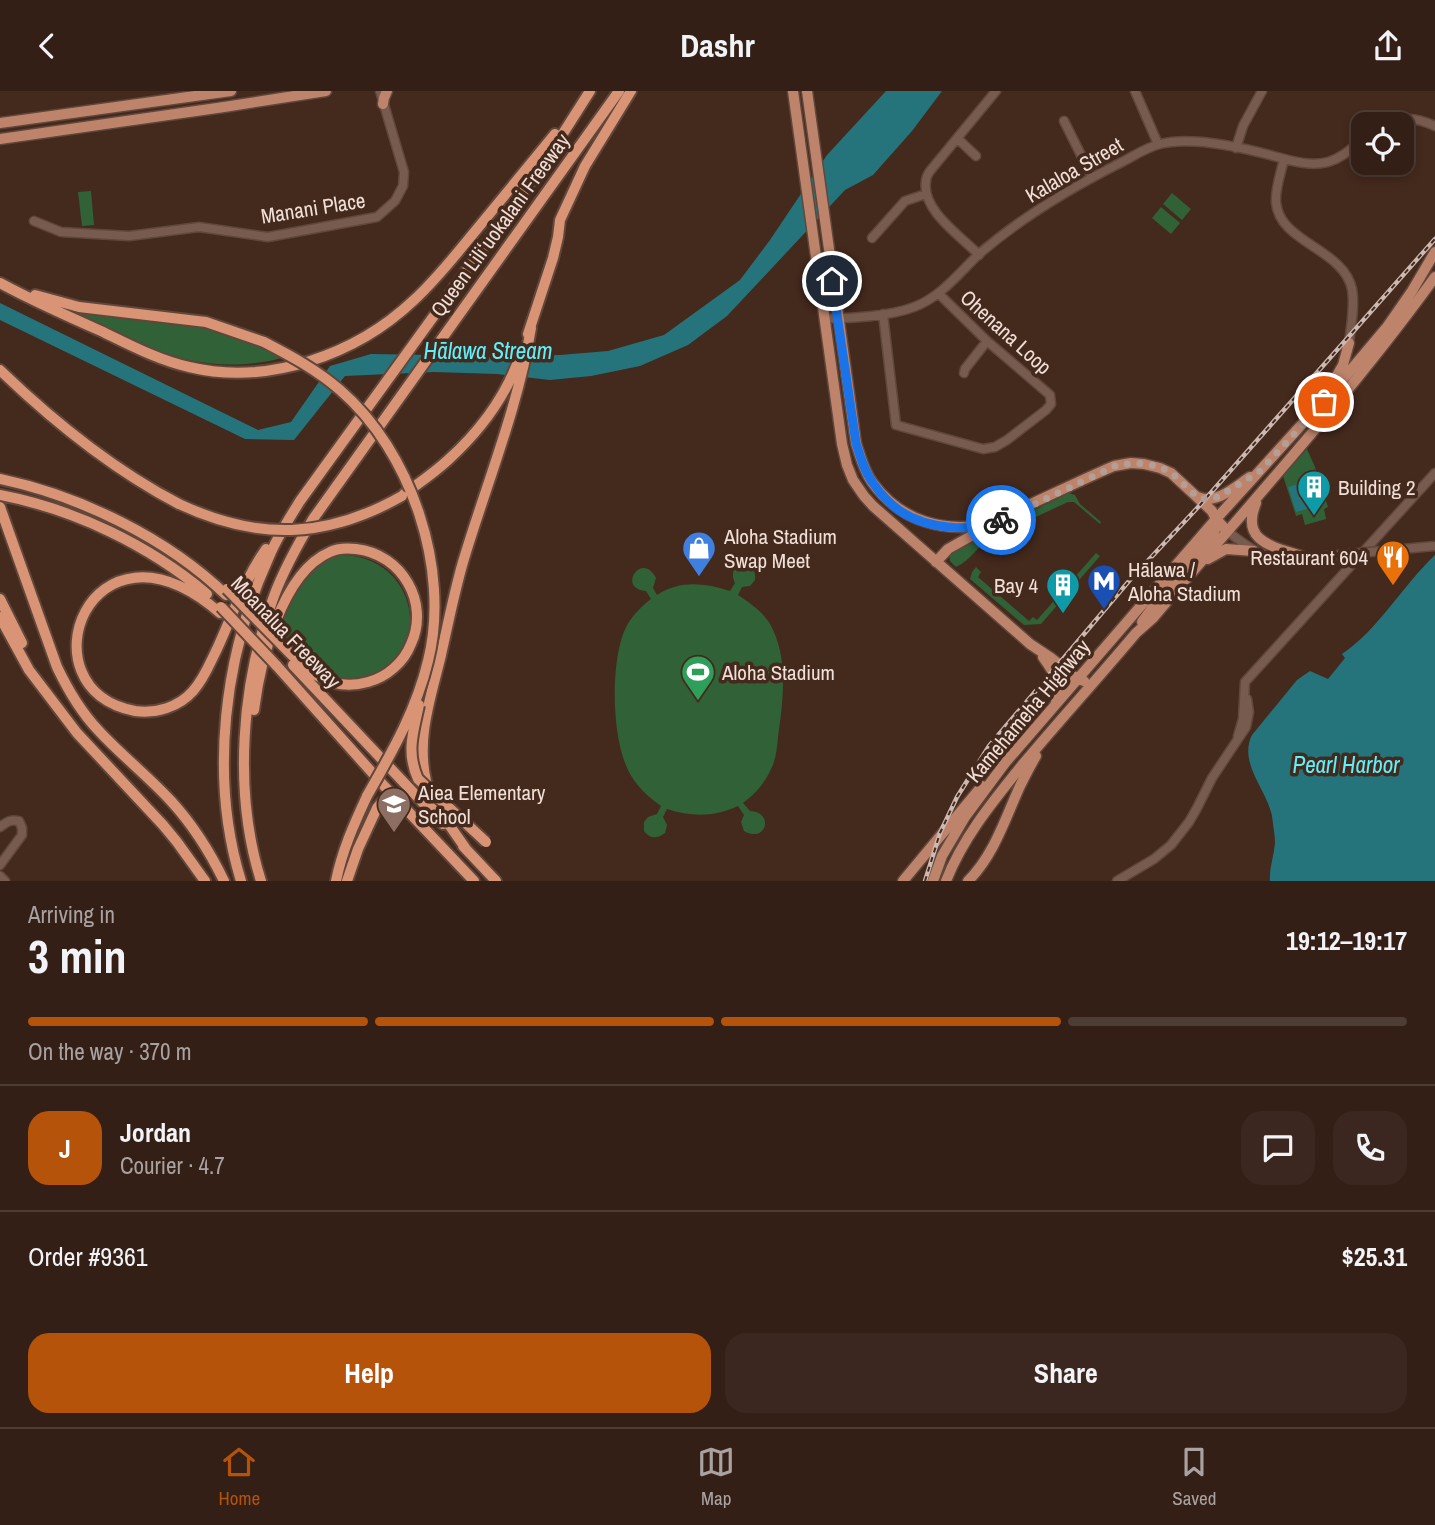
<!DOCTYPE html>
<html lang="en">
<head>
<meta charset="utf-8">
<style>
	:root { --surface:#331f16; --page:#3b271f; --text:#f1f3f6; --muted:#a9a2a1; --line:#4e3d35; --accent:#b45309 }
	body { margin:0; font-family:"Archivo Narrow",sans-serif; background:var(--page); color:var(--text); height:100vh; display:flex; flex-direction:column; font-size:26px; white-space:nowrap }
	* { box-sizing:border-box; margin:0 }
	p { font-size:23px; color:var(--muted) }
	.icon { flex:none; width:38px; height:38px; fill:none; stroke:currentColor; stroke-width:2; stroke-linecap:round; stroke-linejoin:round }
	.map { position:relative; height:790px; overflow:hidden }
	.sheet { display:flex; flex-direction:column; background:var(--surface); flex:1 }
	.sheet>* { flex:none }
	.controls { position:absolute; left:1351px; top:21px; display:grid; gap:14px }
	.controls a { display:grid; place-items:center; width:63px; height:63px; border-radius:14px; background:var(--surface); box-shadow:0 4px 10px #0003,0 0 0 2px var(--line); font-size:35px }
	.pin { position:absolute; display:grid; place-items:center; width:60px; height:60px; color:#fff; margin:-30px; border:4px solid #fff; border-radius:50%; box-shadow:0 2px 7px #0007 }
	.courier { position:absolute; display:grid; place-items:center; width:70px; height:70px; margin:-35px; border:5px solid #1a73e8; border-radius:50%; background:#fff; color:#222; box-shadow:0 2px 9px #0007 }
	.head em { font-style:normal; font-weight:700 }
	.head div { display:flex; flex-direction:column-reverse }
	.head { display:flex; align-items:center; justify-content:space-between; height:119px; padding:0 28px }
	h1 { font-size:46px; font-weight:700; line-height:52px }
	.bar { display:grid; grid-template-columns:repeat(4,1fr); gap:10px 7px; align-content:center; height:84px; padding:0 28px }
	.bar i { height:9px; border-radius:5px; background:var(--line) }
	.bar .selected { background:var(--accent) }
	.bar p { grid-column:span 4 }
	.line { display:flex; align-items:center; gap:18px; padding:0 28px; border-top:2px solid var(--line) }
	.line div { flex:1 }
	.round { display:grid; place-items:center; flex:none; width:74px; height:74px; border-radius:21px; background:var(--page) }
	.action { display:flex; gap:14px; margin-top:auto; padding:14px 28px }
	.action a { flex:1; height:80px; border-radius:21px; background:var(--accent); color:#fff; font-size:28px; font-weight:700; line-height:80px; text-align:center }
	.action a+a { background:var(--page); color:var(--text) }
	header { display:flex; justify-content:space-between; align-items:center; height:91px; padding:0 28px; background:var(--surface); font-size:32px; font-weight:700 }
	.tabs { display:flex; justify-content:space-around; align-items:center; height:98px; border-top:2px solid var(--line); background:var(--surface); font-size:19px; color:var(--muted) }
	.tabs a { display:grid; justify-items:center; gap:4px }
	.tabs .selected { color:var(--accent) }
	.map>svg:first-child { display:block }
	.green { fill:#316137 }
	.water { fill:#26747b }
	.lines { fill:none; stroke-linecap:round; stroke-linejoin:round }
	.minor-casing { stroke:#60463b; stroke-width:11 }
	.major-casing { stroke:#60463b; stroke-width:13 }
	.highway-casing { stroke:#60463b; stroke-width:14 }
	.minor { stroke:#785b4f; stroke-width:8 }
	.major { stroke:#bd846b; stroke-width:10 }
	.highway { stroke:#d89475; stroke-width:10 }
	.rail-casing { stroke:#cdb9b1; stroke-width:4.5 }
	.rail { stroke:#44291d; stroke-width:2; stroke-dasharray:5; stroke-linecap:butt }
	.minor-bridge-casing { stroke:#60463b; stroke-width:11; stroke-linecap:butt }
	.highway-bridge-casing { stroke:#60463b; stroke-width:14; stroke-linecap:butt }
	.minor-bridge { stroke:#785b4f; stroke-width:8 }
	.highway-bridge { stroke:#d89475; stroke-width:10 }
	.done { stroke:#b49f96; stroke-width:7; stroke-dasharray:0 12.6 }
	.route { stroke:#1a73e8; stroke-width:9 }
	.labels { text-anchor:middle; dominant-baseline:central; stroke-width:7; stroke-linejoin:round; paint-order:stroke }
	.street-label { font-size:21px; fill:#f1dfd7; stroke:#44291d }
	.poi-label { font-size:21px; fill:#f1dfd7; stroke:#44291d; text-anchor:start }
	.water-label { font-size:23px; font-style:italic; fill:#60f0fc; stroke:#44291d }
</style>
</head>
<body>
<header><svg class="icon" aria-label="back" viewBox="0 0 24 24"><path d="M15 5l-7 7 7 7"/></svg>Dashr<svg class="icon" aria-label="share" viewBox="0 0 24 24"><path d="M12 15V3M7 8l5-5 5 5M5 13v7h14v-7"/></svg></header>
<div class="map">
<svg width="1435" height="790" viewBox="0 0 1435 790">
	<rect width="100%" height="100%" fill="#44291d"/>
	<path class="green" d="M 91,100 L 94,134 L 82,135 L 78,101 Z
		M 1172,102 L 1191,118 L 1182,129 L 1163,113 Z
		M 1161,116 L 1180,132 L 1171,143 L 1152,127 Z
		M 64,217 L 97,223 L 212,237 L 250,250 L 282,267 C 196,289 138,252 64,217 Z
		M 1307,358 L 1315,376 L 1328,416 L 1324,418 L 1326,428 L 1305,434 L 1302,423 L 1296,425 L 1283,385 Z
		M 1069,402 L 1075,404 L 1080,413 L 1101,431 L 1100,433 L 1074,411 L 1068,411 L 997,444 L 994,444 C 979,452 972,469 956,476 L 950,470 L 949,461 Z
		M 1096,462 L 1100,465 L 1041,533 L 1024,534 L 970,488 L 972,481 L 976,476 L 981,481 L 978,486 L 1029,530 L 1033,526 L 1037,529 Z
		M 342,464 C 424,466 434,575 362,587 C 348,590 334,588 321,581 C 302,570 289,552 275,536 L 300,487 L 327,467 Z
		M 745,473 C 753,475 756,481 755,489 L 750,495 L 742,496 L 738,504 C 750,512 763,521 770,533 C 789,566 783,611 778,646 C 777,657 776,669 771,678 C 765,692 755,703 743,712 L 750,720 C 775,721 766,753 744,740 L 741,731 L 744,724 L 738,715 C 715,726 692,726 667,718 L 663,726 L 667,734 L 665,742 C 657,748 650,748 644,740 L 644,731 L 648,726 L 657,723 L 661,715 C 647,705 636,695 628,679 C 612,646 611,581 622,546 C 627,530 638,518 651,508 L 646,500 C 616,498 642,459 656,487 L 653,497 L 657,504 C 680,489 705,492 730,500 L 735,492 C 730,482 734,474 745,473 Z"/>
	<path class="water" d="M 886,0 L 942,0 L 912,40 L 873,84 L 845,99 L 727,225 L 688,254 L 640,275 L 591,285 L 550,289 L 497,283 L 434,281 L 345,285 L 294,349 L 245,348 L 0,229 L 0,212 L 258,339 L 291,331 L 330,275 L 371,263 L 492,265 L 560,264 L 608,260 L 664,244 L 740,189 L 770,149 L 827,64 Z
		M 1312,389 L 1319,415 L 1296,421 L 1288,396 Z
		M 1435,464 L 1435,790 L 1270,790 C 1269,777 1274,765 1275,752 C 1275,744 1273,734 1272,725 C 1267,699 1238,672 1252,644 L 1297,589 L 1310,580 L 1328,588 L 1345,567 L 1342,563 C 1378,539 1403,494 1435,464 Z"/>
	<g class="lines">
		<g class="minor-casing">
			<path id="minor" d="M 1135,0 L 1158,53
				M 1064,30 L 1092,86
				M 1384,33 C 1404,26 1415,26 1435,35
				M 958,48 L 976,65
				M 1236,57 L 1243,35 L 1262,0
				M 1284,68 C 1281,82 1275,97 1276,111 C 1279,152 1343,157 1352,198 C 1355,215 1351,235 1349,252
				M 34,130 L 61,141 L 129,145 L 199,136 L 268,146 L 377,126 L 395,110 L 403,95 L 404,81 L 380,0
				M 872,147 L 905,110 L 926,103
				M 979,164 C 961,145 921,119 926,90 C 926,86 928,83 930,80 L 996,0
				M 883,223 L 896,334 L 983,358 L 995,356 L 1007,349 L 1046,319 L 1051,313 L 1050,304 L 987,250 L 939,203
				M 824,227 C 849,228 891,225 914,216 C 941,206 959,182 979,163 C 1022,126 1072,96 1122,71 C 1134,65 1147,56 1160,53 C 1191,45 1240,56 1270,64 C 1289,69 1308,76 1328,71 C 1342,67 1352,57 1363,48
				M 964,282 L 965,278 L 987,250
				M 1227,440 C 1256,462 1265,470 1303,467
				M 1238,645 L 1243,628 L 1245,591 L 1435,382
				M 0,736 C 7,731 10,728 19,730 L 22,737 L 22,744 L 0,774
				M 0,785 L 5,790
				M 1117,790 L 1154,768 L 1171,754 L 1189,731 L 1197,717 L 1212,687 L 1246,636 L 1249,621 L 1247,608"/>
		</g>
		<g class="major-casing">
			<path id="major" d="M 793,0 L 842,353 L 847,374 L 853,389 L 864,405 L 873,415 L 1030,553 L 1051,567 L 1077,588 L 1084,590
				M 807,0 L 856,352 C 860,365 864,380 872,391 C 901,431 945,443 992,432 C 1006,429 1019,419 1031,413 C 1059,400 1086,387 1114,375 L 1131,372 L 1144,373 L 1160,377 L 1171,382 L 1212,420 L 1216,428 L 1227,440
				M 383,13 L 384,7 L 387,0
				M 0,32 L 231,0
				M 0,48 L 224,16 L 326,0
				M 1332,293 L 1343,274 L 1349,252
				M 1198,406 C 1216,414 1235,396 1250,386
				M 1256,412 C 1239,453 1277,456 1307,467
				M 1208,468 L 1226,458 L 1254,460
				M 936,471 L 948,458 L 987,436
				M 1142,531 L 1153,516 L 1210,447 L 1215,439 L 1216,429
				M 1043,566 C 1058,587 1058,587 1056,613
				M 903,790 L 982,695
				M 933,790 L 942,765 L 965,726 L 1005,672 L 1216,428 L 1344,287 L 1387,236 L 1412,200 L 1435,161
				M 946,790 C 963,746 994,709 1023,673 C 1060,629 1099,586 1136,542 L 1153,527 C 1248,415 1349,305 1435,186
				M 968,790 C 994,764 1005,728 1020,695 C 1025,685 1030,675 1036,665"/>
		</g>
		<g class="highway-casing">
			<path id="highway" d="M 0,192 C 33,210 67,225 101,240 C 130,254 158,269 189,276 C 268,295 356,264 414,209 C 438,187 457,162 477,138 C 503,106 529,75 555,43
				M 35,204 L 79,216 L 206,231 L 264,251
				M 528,243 L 553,167 L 558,146 L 560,129 L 585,75 L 631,0
				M 0,279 C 54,331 112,378 179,413
				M 0,388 C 80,405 167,447 226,504
				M 404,403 C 419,392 434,382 448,369 C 479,341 506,305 520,265
				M 0,404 C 74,418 149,454 207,503
				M 0,416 L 57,576 C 68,599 80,620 98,639 C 121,664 148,685 171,710 C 193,734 210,761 224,790
				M 0,508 L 22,552
				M 220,522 C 89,409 20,599 135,620 C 156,623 179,616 193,600 C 204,588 210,572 217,558 C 232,525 245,488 266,458
				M 0,526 L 29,579 L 77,642 L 163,734 L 177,751 L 205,790
				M 276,574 L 385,696 L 474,790
				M 293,574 L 443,733
				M 254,619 C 260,572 281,482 330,461 C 338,457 348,457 356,458 C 402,463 430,512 411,553 C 404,571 387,586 368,591 C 329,602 306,579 281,553
				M 463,755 L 496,790
				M 466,758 C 453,739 432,712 426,690 C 416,646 431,606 441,564 C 448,533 454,502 463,471 C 486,394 518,317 531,237
				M 241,790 C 209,686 224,564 269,466 C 277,446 289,428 300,410 L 543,74 L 590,0
				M 261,790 C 233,701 241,592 274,505 C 284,478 298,453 313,428 L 619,0
				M 336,790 C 342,760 354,733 367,705
				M 347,790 L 358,758 L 377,717 L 382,711 L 386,710 L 402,718"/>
		</g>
		<use href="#minor" class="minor"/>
		<use href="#major" class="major"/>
		<use href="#highway" class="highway"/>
		<g class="rail-casing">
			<path id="rail" d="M 925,790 L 940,742 L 957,706 L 989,655 L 1129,490 L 1200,414 L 1435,148"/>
		</g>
		<use href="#rail" class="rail"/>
		<g class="minor-bridge-casing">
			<path id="minor-bridge" d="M 1316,466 L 1435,455"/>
		</g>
		<g class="highway-bridge-casing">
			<path id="highway-bridge" d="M 264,251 C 291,265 317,279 340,299 C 411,360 451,479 428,570 C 416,620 392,661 367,705
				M 179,413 C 258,450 326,448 402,405
				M 227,498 L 281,553
				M 221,516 L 276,574
				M 419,614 C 413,642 406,661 418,688 L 486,751"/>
		</g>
		<use href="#minor-bridge" class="minor-bridge"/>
		<use href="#highway-bridge" class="highway-bridge"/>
	</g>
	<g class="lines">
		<path class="done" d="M 1001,429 L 1115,375 C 1134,371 1154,371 1171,382 C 1182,390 1190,402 1202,408 L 1218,406 L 1259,381 L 1324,311"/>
		<path class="route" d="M 832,190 L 856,352 C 860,365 864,380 873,392 C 880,402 890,413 900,420 C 925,437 973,443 1001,429"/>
	</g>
	<defs>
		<g id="building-pin" transform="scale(1.75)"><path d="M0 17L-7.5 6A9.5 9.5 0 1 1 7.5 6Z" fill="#0f9aa8" stroke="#44291d"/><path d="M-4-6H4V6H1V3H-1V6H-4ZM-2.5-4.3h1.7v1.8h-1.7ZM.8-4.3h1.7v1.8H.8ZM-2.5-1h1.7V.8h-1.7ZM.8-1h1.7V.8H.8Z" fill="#fff"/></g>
		<g id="shop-pin" transform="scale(1.75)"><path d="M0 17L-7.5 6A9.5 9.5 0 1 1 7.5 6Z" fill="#3f7fe0" stroke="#44291d"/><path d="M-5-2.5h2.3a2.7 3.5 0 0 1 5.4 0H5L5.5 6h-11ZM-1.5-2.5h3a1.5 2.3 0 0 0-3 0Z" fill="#fff"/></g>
		<g id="restaurant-pin" transform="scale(1.75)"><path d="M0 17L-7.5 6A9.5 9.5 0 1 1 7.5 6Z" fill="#e8710a" stroke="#44291d"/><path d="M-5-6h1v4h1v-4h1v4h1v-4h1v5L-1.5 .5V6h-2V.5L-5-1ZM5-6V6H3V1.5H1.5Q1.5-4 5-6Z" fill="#fff"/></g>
		<g id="metro-pin" transform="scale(1.75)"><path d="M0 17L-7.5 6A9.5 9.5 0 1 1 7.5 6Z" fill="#1a4fb4" stroke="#44291d"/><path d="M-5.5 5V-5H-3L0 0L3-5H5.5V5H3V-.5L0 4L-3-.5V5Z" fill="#fff"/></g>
		<g id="stadium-pin" transform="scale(1.75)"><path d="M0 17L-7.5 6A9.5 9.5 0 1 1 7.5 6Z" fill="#2e9e5b" stroke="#44291d"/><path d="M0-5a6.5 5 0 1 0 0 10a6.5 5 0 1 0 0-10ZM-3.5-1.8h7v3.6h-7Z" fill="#fff"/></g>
		<g id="school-pin" transform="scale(1.75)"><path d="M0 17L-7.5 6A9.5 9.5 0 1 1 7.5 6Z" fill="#8d6e63" stroke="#44291d"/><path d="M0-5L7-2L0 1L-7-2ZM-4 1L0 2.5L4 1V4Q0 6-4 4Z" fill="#fff"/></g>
	</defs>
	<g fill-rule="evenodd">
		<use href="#building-pin" x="1314" y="396"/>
		<use href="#shop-pin" x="699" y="457"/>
		<use href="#restaurant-pin" x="1393" y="466"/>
		<use href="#metro-pin" x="1104" y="490"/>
		<use href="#building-pin" x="1063" y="494"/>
		<use href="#stadium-pin" x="698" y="581"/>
		<use href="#school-pin" x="394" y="713"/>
	</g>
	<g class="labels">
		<g class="street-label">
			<text transform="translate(1074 79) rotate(-30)">Kalaloa Street</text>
			<text transform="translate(313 117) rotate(-9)">Manani Place</text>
			<text transform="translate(500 134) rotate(-54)">Queen Liliʻuokalani Freeway</text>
			<text transform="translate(1006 241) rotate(42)">Ohenana Loop</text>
			<text transform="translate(286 541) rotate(46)">Moanalua Freeway</text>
			<text transform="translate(1028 620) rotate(-50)">Kamehameha Highway</text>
		</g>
		<g class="poi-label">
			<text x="1338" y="396">Building 2</text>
			<text x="724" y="445">Aloha Stadium<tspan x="724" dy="24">Swap Meet</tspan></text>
			<text x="1368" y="466" text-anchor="end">Restaurant 604</text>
			<text x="1128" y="478">Hālawa /<tspan x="1128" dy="24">Aloha Stadium</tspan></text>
			<text x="1038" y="494" text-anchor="end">Bay 4</text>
			<text x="722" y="581">Aloha Stadium</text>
			<text x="418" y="701">Aiea Elementary<tspan x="418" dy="24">School</tspan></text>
		</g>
		<g class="water-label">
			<text x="488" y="259">Hālawa Stream</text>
			<text x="1346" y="673">Pearl Harbor</text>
		</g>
	</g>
</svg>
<div class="controls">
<a><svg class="icon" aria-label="locate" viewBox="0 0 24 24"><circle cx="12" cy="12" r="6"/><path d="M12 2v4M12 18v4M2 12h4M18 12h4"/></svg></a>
</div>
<div class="pin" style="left:1324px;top:311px;background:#ea580c"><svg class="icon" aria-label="bag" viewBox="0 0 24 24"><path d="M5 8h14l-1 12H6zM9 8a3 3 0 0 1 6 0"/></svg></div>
<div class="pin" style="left:832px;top:190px;background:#1f2937"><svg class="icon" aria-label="home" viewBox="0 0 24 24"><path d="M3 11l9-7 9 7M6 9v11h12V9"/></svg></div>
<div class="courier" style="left:1001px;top:429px"><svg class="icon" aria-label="bike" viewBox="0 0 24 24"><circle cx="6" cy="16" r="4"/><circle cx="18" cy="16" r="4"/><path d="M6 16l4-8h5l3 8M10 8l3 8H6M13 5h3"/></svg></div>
</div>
<section class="sheet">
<div class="head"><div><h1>3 min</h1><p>Arriving in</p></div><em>19:12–19:17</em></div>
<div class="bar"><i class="selected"></i><i class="selected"></i><i class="selected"></i><i></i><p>On the way · 370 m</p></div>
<div class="line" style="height:126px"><b class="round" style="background:var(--accent);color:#fff">J</b><div><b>Jordan</b><p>Courier · 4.7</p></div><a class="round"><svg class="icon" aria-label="chat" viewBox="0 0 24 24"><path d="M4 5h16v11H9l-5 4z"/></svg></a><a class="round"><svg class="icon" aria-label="phone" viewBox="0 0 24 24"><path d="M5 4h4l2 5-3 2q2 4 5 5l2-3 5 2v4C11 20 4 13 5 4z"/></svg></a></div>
<div class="line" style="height:91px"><div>Order #9361</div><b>$25.31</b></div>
<div class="action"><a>Help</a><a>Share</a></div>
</section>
<nav class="tabs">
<a class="selected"><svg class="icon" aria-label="home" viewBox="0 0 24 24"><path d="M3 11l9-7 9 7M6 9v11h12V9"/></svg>Home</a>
<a><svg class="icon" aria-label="map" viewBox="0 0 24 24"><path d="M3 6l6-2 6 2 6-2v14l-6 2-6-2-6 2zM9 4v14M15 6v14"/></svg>Map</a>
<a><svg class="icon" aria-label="saved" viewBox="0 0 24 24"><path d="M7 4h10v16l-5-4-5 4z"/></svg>Saved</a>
</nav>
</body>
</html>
